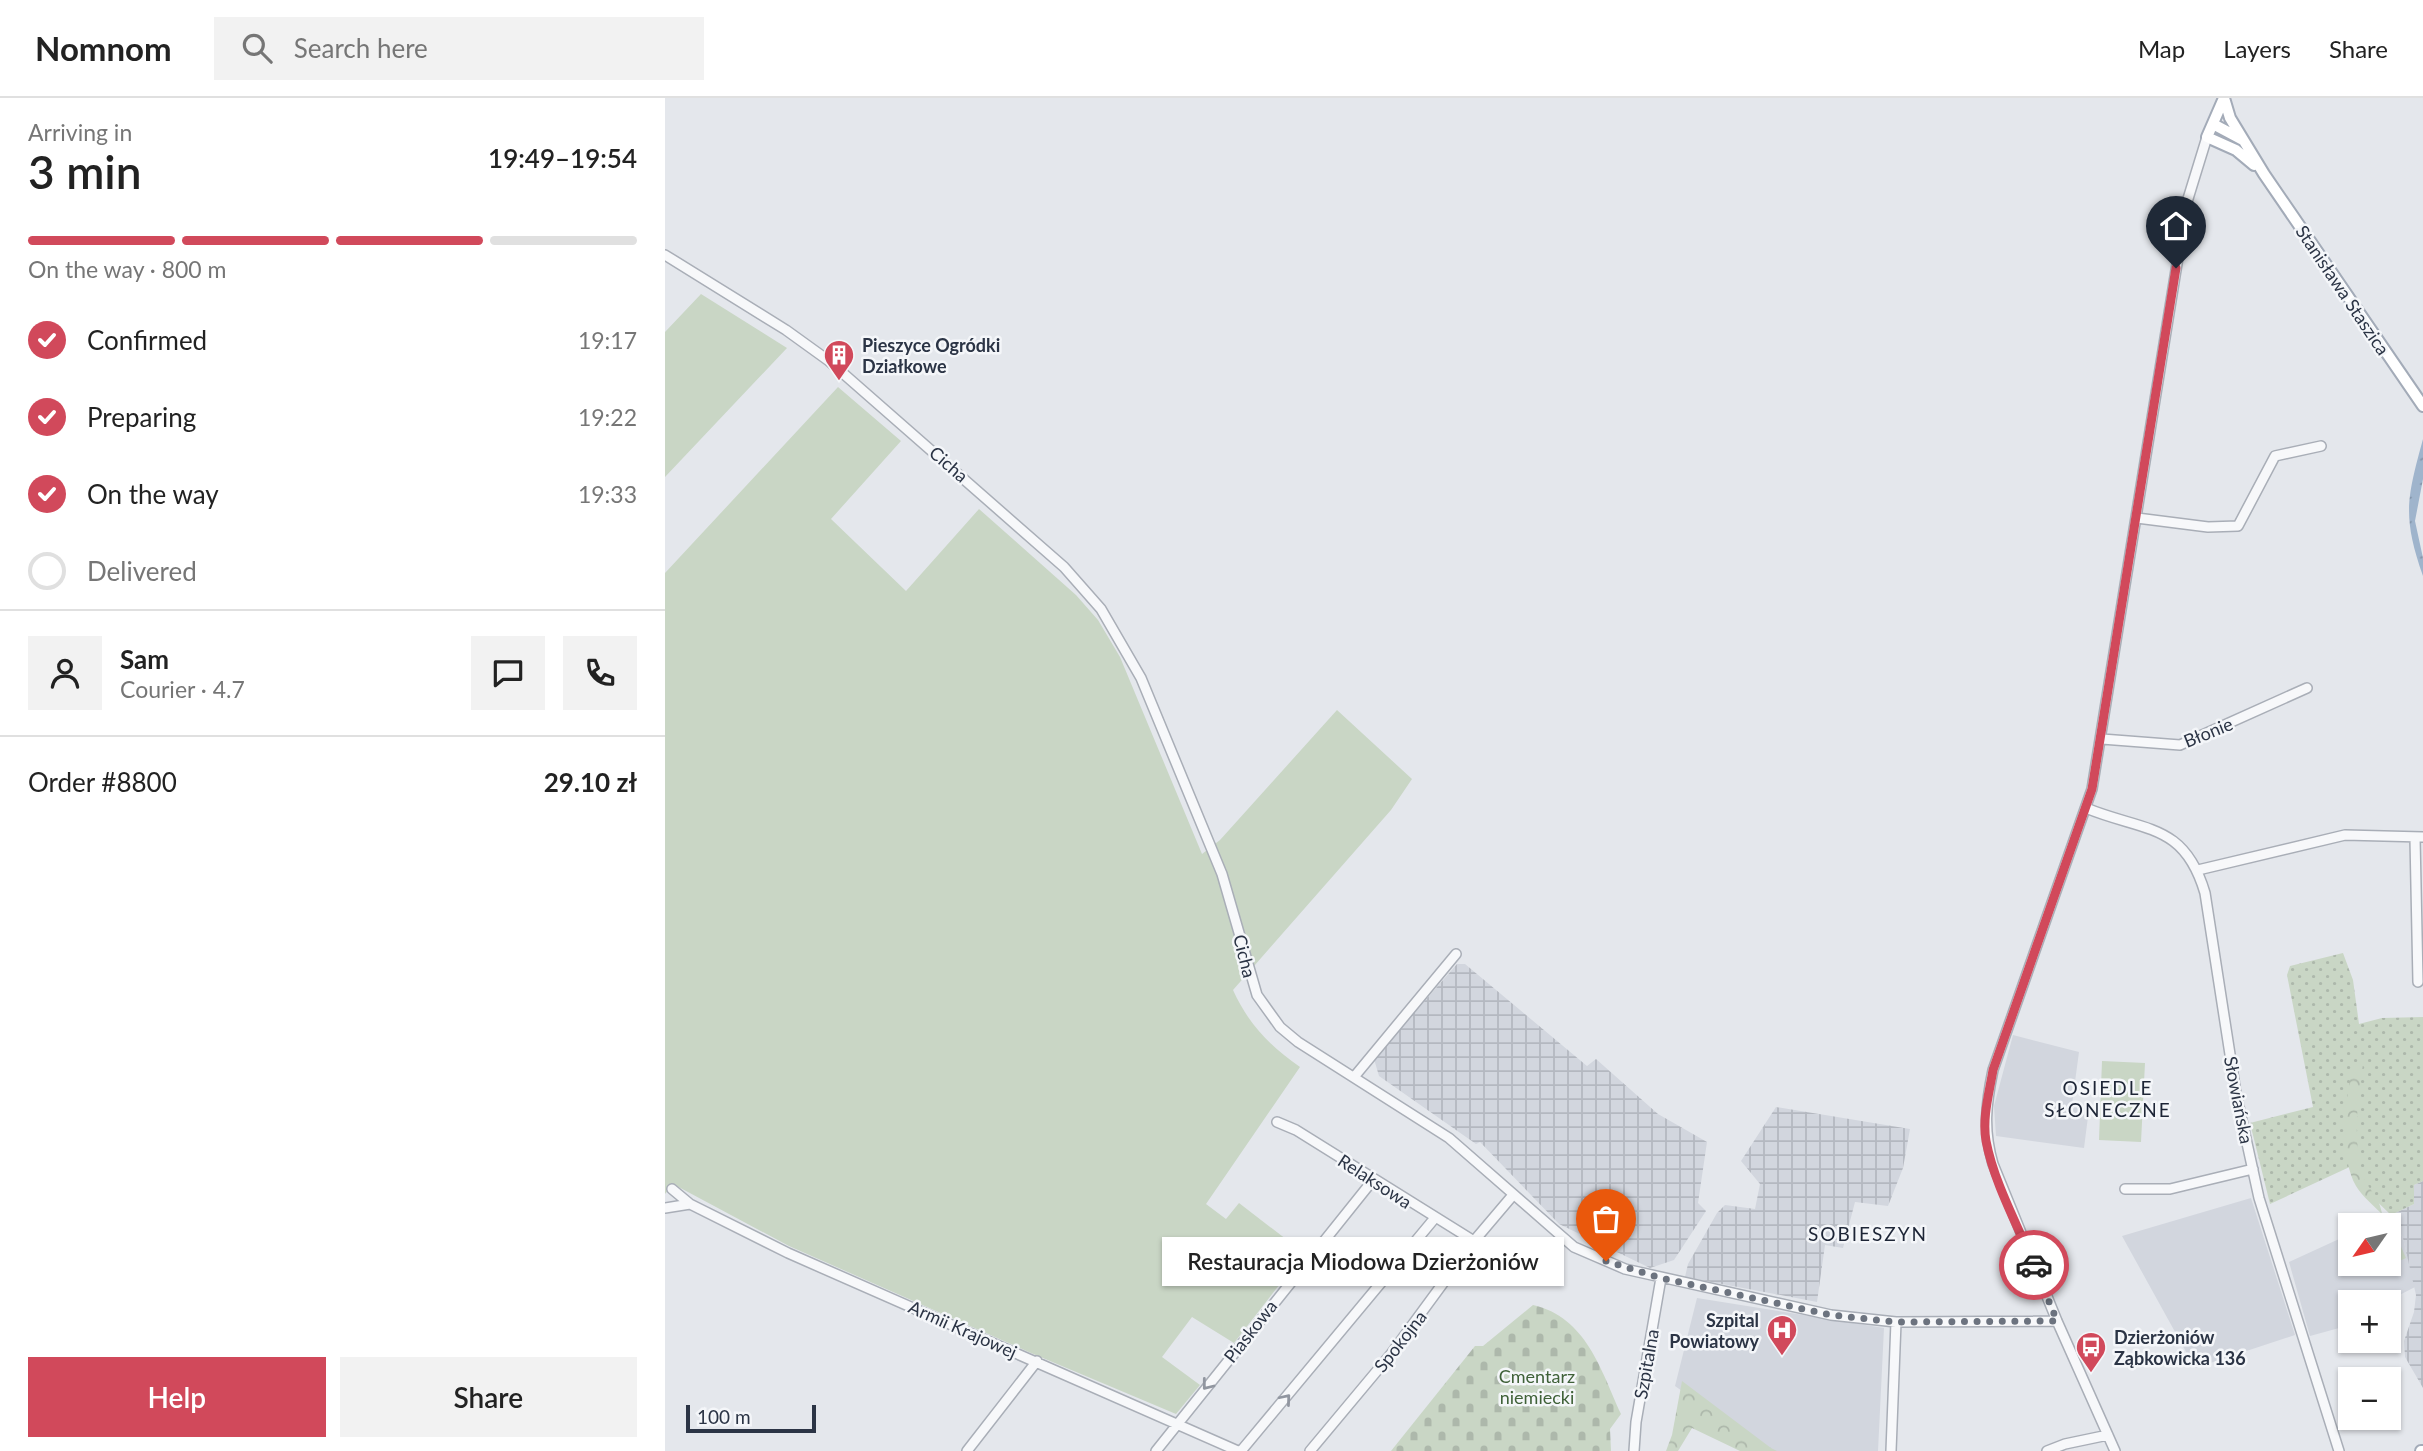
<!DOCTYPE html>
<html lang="en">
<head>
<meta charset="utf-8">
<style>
	:root { --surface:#fff; --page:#f2f2f2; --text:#222; --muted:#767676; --line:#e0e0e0; --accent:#d1495b }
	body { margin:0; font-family:Lato,sans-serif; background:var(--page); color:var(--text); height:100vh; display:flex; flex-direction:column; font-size:26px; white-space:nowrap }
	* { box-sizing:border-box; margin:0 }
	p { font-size:23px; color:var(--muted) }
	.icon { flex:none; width:38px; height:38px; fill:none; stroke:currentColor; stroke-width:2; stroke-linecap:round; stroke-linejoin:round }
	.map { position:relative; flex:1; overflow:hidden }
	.sheet { display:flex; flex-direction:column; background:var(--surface); width:665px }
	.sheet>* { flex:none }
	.needle { width:46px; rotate:236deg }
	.fabs { position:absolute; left:1673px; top:1115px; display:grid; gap:14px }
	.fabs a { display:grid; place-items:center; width:63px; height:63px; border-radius:0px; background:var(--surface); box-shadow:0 2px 5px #0004; font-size:35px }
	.scale { position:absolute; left:21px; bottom:18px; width:130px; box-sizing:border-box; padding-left:7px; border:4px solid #2b3445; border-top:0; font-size:19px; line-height:24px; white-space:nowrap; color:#2b3445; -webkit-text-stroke:5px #f4f6f9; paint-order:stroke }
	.pin { position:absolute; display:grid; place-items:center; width:60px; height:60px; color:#fff; margin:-72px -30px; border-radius:50% 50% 50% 0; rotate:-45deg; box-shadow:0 0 7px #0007 }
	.pin .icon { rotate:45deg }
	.courier { position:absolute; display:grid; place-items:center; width:70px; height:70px; margin:-35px; border:5px solid #d1495b; border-radius:50%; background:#fff; color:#222; box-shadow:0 2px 9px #0007 }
	.bubble { position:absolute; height:49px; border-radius:0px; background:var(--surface); box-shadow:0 2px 5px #0004; font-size:23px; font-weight:600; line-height:49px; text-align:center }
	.headline em { font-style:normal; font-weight:600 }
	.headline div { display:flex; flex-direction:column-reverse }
	.headline { display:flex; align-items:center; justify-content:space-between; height:119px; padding:0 28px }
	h1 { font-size:46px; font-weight:600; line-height:52px }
	.bar { display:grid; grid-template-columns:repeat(4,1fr); gap:10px 7px; align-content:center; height:84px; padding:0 28px }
	.bar i { height:9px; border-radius:5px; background:var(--line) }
	.bar .selected { background:var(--accent) }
	.bar p { grid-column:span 4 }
	.line { display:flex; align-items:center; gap:18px; padding:0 28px; border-top:2px solid var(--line) }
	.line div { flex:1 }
	.round { display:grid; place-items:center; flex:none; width:74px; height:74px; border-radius:0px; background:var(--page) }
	ol { padding:0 28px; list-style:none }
	li { display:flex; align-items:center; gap:21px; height:77px }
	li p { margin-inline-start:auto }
	li .icon { padding:7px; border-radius:50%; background:var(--accent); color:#fff; stroke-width:4 }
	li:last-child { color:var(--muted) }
	li i { width:38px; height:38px; border:4px solid var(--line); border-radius:50% }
	.button { display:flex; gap:14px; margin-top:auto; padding:14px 28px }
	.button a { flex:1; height:80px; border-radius:0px; background:var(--accent); color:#fff; font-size:28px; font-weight:600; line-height:80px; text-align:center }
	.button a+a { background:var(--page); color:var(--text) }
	header { display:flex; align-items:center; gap:42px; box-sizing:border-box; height:98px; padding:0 35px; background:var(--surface); border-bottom:2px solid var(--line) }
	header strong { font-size:33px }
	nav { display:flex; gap:38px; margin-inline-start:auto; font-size:24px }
	.search { width:490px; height:63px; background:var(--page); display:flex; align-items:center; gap:18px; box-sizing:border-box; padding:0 24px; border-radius:0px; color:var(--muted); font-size:26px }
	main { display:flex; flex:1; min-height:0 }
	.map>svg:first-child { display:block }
	.built { fill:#d2d6de }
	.industrial { fill:url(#industrial-grid) }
	.grass { fill:url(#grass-dots) }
	.forest { fill:url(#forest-crowns) }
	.cemetery { fill:url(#cemetery-stones) }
	.garden { fill:#c9d6c5 }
	.water { fill:url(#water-ripples) }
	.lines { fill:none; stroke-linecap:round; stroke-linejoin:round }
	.minor-casing { stroke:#a9aeb7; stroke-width:12 }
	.major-casing { stroke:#a3abb8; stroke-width:14 }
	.minor { stroke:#f7f8fa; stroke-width:9 }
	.major { stroke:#fff; stroke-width:10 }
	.oneway { stroke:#9196a0 }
	.done { stroke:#6c737f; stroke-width:7; stroke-dasharray:0 12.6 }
	.route { stroke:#d1495b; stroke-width:9 }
	.labels { text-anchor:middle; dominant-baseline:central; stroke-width:5; stroke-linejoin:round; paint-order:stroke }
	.street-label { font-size:18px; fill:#2b3445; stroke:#f4f6f9 }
	.poi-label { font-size:18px; font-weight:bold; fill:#2b3445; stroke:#f4f6f9; text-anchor:start }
	.park-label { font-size:18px; fill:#3f6138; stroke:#f4f6f9 }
	.neighbourhood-label { font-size:19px; letter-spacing:2px; fill:#1d2536; stroke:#f4f6f9 }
</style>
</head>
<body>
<header>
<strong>Nomnom</strong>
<div class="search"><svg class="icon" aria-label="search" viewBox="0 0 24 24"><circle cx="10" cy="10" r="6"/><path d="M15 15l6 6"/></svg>Search here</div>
<nav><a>Map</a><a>Layers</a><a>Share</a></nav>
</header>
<main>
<section class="sheet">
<div class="headline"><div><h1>3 min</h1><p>Arriving in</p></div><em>19:49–19:54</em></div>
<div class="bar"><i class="selected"></i><i class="selected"></i><i class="selected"></i><i></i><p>On the way · 800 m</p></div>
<ol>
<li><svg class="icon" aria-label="check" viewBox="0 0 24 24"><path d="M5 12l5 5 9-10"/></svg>Confirmed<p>19:17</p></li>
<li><svg class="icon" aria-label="check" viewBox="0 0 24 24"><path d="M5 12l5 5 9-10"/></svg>Preparing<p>19:22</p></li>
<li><svg class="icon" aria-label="check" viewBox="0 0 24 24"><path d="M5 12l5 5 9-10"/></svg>On the way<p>19:33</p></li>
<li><i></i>Delivered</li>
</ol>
<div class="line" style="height:126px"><a class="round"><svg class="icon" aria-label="person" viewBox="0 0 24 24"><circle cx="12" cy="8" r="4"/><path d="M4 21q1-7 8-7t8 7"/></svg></a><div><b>Sam</b><p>Courier · 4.7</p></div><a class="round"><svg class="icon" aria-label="chat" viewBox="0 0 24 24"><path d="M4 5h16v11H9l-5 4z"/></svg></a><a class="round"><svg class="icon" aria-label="phone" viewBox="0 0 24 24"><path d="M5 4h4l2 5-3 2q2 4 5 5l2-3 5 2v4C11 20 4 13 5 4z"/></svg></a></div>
<div class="line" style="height:91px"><div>Order #8800</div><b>29.10 zł</b></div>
<div class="button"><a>Help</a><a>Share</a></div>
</section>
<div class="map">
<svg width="1758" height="1353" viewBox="0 0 1758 1353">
	<defs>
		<pattern id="industrial-grid" width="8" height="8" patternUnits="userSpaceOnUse" patternTransform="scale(1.75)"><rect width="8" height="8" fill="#d2d6de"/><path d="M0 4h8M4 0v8" fill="none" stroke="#b4b8c0"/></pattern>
		<pattern id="grass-dots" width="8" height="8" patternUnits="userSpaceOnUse" patternTransform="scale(1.75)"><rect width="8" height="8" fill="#c9d6c5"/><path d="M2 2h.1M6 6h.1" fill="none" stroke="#adb8ab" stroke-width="1.8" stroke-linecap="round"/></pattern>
		<pattern id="forest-crowns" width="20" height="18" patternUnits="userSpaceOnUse" patternTransform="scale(1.75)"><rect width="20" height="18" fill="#c9d6c5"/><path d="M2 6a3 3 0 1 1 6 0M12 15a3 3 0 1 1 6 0" fill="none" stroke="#adb8ab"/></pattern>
		<pattern id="cemetery-stones" width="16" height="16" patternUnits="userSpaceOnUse" patternTransform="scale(1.75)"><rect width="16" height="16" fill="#c9d6c5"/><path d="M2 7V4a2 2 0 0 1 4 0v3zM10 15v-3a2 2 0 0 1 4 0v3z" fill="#adb8ab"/></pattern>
		<pattern id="water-ripples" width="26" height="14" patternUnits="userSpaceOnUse" patternTransform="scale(1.75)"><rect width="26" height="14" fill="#9fb4cc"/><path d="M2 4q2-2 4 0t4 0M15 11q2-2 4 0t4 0" fill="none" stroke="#8293a7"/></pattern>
	</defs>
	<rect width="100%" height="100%" fill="#e4e7ec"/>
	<path class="built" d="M 1348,937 L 1414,954 L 1407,1006 L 1424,1011 L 1419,1050 L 1331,1038 L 1329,1008 Z
		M 1586,1100 L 1630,1237 L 1530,1270 L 1457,1138 Z
		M 1726,1117 L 1738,1140 L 1750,1189 L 1721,1204 L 1685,1204 L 1685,1227 L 1645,1238 L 1624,1164 L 1685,1136 L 1685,1166 L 1724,1166 L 1724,1127 L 1705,1127 Z
		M 1032,1200 L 1219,1230 L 1213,1353 L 1102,1353 L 1010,1288 Z"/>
	<path class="industrial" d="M 792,866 L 800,866 L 922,968 L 931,961 L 993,1016 L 1042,1044 L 1033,1105 L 1041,1113 L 1009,1162 L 985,1170 L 894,1126 L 815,1044 L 811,1046 L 714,978 L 709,961 Z
		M 1111,1009 L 1245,1031 L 1238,1070 L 1223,1108 L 1190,1104 L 1178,1150 L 1160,1147 L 1152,1204 L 1020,1179 L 1023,1166 L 1052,1115 L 1060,1107 L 1090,1111 L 1095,1086 L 1076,1063 Z
		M 1758,1083 L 1758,1290 L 1740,1259 L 1739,1243 L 1749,1214 L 1751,1197 L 1738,1140 L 1726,1117 L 1749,1106 L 1749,1087 Z"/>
	<path class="grass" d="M 1678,855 L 1688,882 L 1694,926 L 1717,920 L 1758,919 L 1758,1083 L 1749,1087 L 1749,1106 L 1726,1117 L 1699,1091 L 1691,1066 L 1605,1106 L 1585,1025 L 1648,1009 L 1622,877 L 1625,868 Z"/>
	<path class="forest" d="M 1688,965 L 1698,966 C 1693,1000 1688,1037 1696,1072 C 1700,1089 1715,1098 1717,1116 C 1709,1108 1697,1098 1691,1088 C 1673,1056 1681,999 1688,965 Z
		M 1017,1283 L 1106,1350 L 1112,1353 L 1075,1353 L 1027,1330 L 1013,1353 L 1001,1353 L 1007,1337 Z"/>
	<path class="cemetery" d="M 868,1207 C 921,1219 936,1272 956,1316 L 945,1331 L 946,1353 L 726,1353 L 810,1248 L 818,1248 Z"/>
	<path class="garden" d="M 36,196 L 122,250 L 0,379 L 0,234 Z
		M 173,289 L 236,343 L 166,421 L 241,493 L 314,411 L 411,497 L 433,522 L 455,559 L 537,756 L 555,742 L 672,612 L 747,681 L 726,712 L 568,892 C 584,927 604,947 635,969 L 541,1106 L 561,1121 L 574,1105 L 639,1155 L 569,1245 L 527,1219 L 497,1259 L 535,1287 L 511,1316 L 366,1255 L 124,1148 L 8,1086 L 0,1096 L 0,475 Z
		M 1437,963 L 1480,965 L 1476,1044 L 1434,1042 Z
		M 1726,1126 L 1741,1160 L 1719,1170 L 1717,1166 L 1724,1166 L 1723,1127 Z"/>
	<path class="water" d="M 1758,341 L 1758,381 L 1750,423 L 1758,460 L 1758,478 C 1737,418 1742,400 1758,341 Z"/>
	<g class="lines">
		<g class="minor-casing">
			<path id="minor" d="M 0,157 L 121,232 L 164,263 L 399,469 L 436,511 L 476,580 L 557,776 L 592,897 L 615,929 L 633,944 L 784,1040 L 909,1149 L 960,1171 L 1166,1217 L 1231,1224 L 1392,1223
				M 1472,420 L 1543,429 L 1573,428 L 1610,358 L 1656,348
				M 1437,641 L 1515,647 L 1642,590
				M 1421,710 C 1479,734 1519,724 1540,795 L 1571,995 L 1594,1100 L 1674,1353
				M 1750,740 L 1753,884
				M 1533,772 L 1680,737 L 1758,739
				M 689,979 L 791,856
				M 612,1024 L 631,1032 L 809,1143
				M 7,1091 L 25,1106 L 123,1155 L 573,1353
				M 1460,1091 L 1505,1091 L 1588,1071
				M 0,1110 L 25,1106
				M 302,1353 L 372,1263
				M 491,1353 L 708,1082
				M 576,1353 L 769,1121
				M 645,1353 L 726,1256 L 809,1143 L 848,1097
				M 969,1353 L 971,1324 L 996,1180
				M 1226,1353 L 1231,1224
				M 1382,1353 L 1400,1346 L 1443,1337
				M 1450,1353 L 1392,1223 L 1328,1066 C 1318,1032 1321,1006 1328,972 L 1427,691 L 1522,104 L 1542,39"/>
		</g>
		<g class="major-casing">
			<path id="major" d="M 1559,0 L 1565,20 L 1599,76 L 1758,308
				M 1559,0 L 1542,39 L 1571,52 L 1589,67
				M 1548,26 L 1578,42
				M 1756,1353 L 1758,1353"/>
		</g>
		<use href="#minor" class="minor"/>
		<use href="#major" class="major"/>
	</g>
	<defs><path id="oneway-chevron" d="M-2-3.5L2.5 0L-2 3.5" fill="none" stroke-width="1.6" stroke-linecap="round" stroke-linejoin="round" transform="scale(1.75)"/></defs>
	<g class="oneway">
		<use href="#oneway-chevron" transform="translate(542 1287) rotate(128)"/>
		<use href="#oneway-chevron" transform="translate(621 1301) rotate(-50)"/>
	</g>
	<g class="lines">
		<path class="done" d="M 941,1163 L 996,1180 L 1166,1217 L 1231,1224 L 1392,1223 L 1369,1167"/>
		<path class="route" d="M 1369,1167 C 1353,1128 1329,1085 1321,1043 C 1317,1020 1324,996 1328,972 L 1427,691 L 1511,170"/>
	</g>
	<defs>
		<g id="building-pin" transform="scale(1.575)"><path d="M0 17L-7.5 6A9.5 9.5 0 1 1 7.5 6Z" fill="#d1495b" stroke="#f4f6f9"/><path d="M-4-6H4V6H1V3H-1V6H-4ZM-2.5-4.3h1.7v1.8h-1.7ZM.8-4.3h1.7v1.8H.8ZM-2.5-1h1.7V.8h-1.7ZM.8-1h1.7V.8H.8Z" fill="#fff"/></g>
		<g id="hospital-pin" transform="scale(1.575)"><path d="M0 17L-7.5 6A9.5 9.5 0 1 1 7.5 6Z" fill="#d1495b" stroke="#f4f6f9"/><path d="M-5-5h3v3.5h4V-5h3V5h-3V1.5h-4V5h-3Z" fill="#fff"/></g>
		<g id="bus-pin" transform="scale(1.575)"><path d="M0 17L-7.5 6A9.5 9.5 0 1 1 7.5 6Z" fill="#d1495b" stroke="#f4f6f9"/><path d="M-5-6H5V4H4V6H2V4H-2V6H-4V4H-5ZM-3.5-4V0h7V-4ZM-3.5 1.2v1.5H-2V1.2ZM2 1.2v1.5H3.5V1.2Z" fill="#fff"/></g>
	</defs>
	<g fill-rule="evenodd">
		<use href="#building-pin" x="174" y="257"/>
		<use href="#hospital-pin" x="1117" y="1232"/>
		<use href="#bus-pin" x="1426" y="1249"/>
	</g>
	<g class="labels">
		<g class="street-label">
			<text transform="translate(1678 192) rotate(56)">Stanisława Staszica</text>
			<text transform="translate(284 366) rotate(41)">Cicha</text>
			<text transform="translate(1543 634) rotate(-22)">Błonie</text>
			<text transform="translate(580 858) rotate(76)">Cicha</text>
			<text transform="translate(1574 1002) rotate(79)">Słowiańska</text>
			<text transform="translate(710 1083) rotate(33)">Relaksowa</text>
			<text transform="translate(298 1231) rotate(24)">Armii Krajowej</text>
			<text transform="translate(585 1233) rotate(-52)">Piaskowa</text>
			<text transform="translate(735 1243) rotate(-52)">Spokojna</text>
			<text transform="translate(981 1266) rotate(-80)">Szpitalna</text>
		</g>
		<g class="poi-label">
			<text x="197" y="247">Pieszyce Ogródki<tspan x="197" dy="21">Działkowe</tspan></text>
			<text x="1094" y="1222" text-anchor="end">Szpital<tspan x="1094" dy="21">Powiatowy</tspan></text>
			<text x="1449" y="1239">Dzierżoniów<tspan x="1449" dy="21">Ząbkowicka 136</tspan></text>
		</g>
		<g class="park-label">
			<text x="872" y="1278">Cmentarz<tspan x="872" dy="21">niemiecki</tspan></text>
		</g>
		<g class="neighbourhood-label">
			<text x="1443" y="989">OSIEDLE<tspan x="1443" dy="22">SŁONECZNE</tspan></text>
			<text x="1203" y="1135">SOBIESZYN</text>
		</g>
	</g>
</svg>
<div class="fabs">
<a><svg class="needle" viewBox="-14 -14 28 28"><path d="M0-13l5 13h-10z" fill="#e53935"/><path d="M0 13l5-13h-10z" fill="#767676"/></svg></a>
<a>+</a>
<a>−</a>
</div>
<div class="scale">100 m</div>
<div class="pin" style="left:941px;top:1163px;background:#ea580c"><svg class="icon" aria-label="bag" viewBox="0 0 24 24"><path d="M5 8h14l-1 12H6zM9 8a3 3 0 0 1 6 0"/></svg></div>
<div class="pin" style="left:1511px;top:170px;background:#1f2937"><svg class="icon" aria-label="home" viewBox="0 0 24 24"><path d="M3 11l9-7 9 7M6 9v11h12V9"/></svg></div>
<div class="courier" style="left:1369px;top:1167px"><svg class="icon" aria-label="car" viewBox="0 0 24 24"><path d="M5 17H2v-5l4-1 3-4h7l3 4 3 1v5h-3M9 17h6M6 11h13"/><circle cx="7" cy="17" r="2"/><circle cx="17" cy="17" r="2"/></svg></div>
<div class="bubble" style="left:497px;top:1139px;width:402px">Restauracja Miodowa Dzierżoniów</div>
</div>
</main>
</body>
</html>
